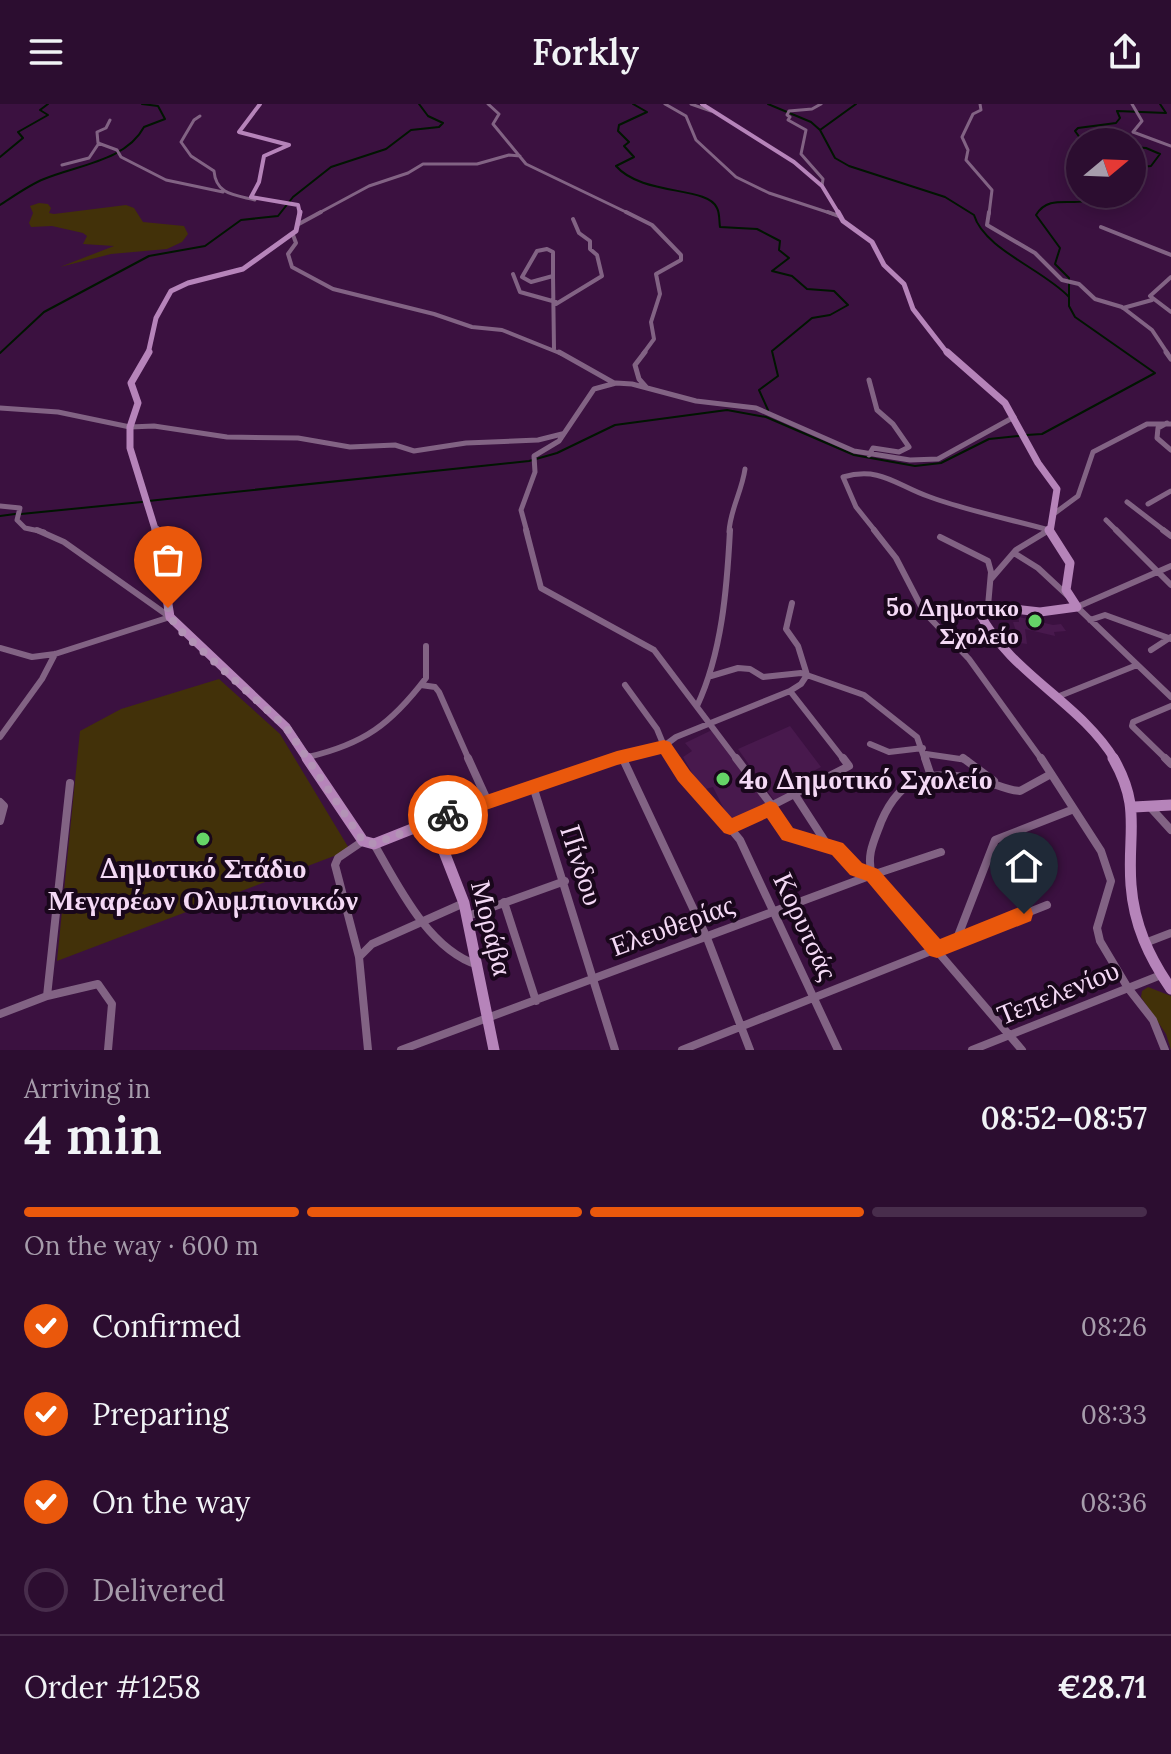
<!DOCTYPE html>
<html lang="en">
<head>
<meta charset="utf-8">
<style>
	:root { --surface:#2c0d30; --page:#341638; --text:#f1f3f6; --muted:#a69cab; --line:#482d4c; --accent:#ea580c }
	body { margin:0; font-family:Lora,serif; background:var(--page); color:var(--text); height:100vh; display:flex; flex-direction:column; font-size:30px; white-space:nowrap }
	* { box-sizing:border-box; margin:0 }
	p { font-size:26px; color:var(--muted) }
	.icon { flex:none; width:44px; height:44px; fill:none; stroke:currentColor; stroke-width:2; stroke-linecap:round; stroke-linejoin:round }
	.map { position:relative; height:946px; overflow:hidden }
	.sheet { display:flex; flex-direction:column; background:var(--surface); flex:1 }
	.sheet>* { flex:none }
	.needle { width:52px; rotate:71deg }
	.fabs { position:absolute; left:1066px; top:24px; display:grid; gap:16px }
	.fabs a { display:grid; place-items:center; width:80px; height:80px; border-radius:50%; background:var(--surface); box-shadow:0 4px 20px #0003,0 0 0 2px var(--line); font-size:40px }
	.pin { position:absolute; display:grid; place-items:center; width:68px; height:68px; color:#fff; margin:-82px -34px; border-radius:50% 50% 50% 0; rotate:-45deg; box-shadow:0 0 8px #0007 }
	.pin .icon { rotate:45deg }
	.courier { position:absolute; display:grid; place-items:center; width:80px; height:80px; margin:-40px; border:6px solid #ea580c; border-radius:50%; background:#fff; color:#222; box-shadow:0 2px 10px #0007 }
	.headline em { font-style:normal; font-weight:600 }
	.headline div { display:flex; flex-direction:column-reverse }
	.headline { display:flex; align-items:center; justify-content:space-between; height:136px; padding:0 24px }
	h1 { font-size:52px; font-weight:600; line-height:60px }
	.bar { display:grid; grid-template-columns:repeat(4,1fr); gap:12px 8px; align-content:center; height:96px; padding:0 24px }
	.bar i { height:10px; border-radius:6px; background:var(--line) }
	.bar .active { background:var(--accent) }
	.bar p { grid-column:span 4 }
	.line { display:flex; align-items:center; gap:20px; padding:0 24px; border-top:2px solid var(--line) }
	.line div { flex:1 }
	ol { padding:0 24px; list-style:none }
	li { display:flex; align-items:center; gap:24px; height:88px }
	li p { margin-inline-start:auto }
	li .icon { padding:8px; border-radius:50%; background:var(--accent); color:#fff; stroke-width:4 }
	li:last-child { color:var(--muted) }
	li i { width:44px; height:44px; border:4px solid var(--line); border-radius:50% }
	header { display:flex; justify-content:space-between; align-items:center; height:104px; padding:0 24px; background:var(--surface); font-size:36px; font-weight:600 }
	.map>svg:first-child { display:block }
	.built { fill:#48194d }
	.green { fill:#423109 }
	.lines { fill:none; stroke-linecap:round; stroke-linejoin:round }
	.stream { stroke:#001501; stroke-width:2 }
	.street-far4 { stroke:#826384; stroke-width:3 }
	.street-far3 { stroke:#826384; stroke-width:4 }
	.street-far2 { stroke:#826384; stroke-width:5 }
	.street-far1 { stroke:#826384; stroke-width:6 }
	.street { stroke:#826384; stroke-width:8 }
	.secondary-far4 { stroke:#b684ba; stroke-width:4 }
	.secondary-far3 { stroke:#b684ba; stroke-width:5 }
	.secondary-far2 { stroke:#b684ba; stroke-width:7 }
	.secondary-far1 { stroke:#b684ba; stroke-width:9 }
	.secondary { stroke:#b684ba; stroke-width:11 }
	.route { fill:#ea580c }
	.done { stroke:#b393b6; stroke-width:8; stroke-dasharray:0 14.4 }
	.poi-dot { fill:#65d467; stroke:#19071b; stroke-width:3 }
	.labels { text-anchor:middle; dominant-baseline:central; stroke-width:8; stroke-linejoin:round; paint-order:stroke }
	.poi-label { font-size:24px; font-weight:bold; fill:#f4d9f5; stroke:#19071b; text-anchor:end }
	.near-poi-label { font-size:28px; font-weight:bold; fill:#f4d9f5; stroke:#19071b; text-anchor:start }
	.near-street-label { font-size:28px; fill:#f4d9f5; stroke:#19071b }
</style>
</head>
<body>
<header><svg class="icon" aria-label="menu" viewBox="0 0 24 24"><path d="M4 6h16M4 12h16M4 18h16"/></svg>Forkly<svg class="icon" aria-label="share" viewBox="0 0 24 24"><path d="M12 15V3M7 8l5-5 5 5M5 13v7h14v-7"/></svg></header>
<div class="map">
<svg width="1171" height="946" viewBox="0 0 1171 946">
	<rect width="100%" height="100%" fill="#3b1140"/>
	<path class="built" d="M 1019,513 L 1053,521 L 1061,520 L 1066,527 L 1054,528 L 1055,532 L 1025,525 L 1027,540 L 1020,539 L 1013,518 L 1019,518 Z
		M 790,622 L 821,663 L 804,672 L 807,679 L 774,696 L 738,645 Z
		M 714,625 L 767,702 L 731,719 L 713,683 L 702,686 L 683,653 L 692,647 L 685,639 Z"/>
	<path class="green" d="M 39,99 L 48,100 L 51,104 L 49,109 L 54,110 L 126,101 L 134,104 L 143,118 L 184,122 L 188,130 L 182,138 L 167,145 L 111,150 L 60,163 L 114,142 L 83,140 L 87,132 L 83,129 L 52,122 L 31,123 L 29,119 L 33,109 L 30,102 Z
		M 219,575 L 280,630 L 350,746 L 57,857 L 80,627 L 121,605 Z
		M 1148,883 L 1171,892 L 1171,946 L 1166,930 L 1141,893 L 1142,887 Z"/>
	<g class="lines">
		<path class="stream" d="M 633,0 L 647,8 L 619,21 L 618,27 L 629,38 L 624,42 L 634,53 L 616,62 C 642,92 708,82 717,104 C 720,110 719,117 720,123 L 757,125 L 780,137 L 779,146 L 789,154 L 772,167 L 792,172 L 807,185 L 834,187 L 848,201 L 830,211 L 812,214 L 772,247 L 778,272 L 759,286 L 768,306
			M 768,0 L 811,18 L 820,26
			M 856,0 L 820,26 L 835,54 L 849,62 L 945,93 L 974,111 C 984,145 1044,166 1069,193
			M 1083,38 L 1075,27 L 1078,24 L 1116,19 L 1120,14 L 1117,7 L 1166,9 L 1160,0
			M 1132,43 L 1146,44 L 1160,50 L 1151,62 L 1132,64
			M 0,53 L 23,34 L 18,28 L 48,11 L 40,6 L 48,0
			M 0,101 C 14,92 29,81 44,75 C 77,61 126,57 144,23 L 165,15 L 158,2 L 142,0
			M 0,249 L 44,208 L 149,152 L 205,142 L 241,116 L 278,112 L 293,93 L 331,63 L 386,45 L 411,26 L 439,23 L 443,19 L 428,12 L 419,0
			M 1026,331 L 1042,330 L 1155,269 L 1075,213 L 1069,202 L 1069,174 L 1055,160 L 1060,144 L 1036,111 C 1051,86 1080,108 1106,90
			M 148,397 L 529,357 L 557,349 L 615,321 L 727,306 L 766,313 L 854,351 L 915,362 L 941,359 L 989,335 L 1019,332
			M 21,410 L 142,398
			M 0,412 L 15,410"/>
		<path class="street-far4" d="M 488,0 L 499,10 L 493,20 L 526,60 L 630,110
			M 665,0 L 686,12 L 696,36 L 736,73 L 769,89 L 833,110
			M 691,0 L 711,7
			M 821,0 L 812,5 L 789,7 L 787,11 L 790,13 L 788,16 L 806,26 L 801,50 L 823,75 L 822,82
			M 980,0 L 981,6 L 973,10 L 962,33 L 968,46 L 966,56 L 992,86 L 989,110
			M 1132,0 L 1142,17 L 1133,28 L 1171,42
			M 200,12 L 194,16 L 181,38 L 191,52 L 214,67 C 216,91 235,91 255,96
			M 110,16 L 106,24 L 97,28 L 98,39 L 117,46 L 121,53 L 166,76 L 223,88
			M 62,61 L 89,54 L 99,39
			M 317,110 L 369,82 L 408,69 L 423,60 L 477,60 L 509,51 L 520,52"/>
		<path class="street-far3" d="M 626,108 L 652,121 L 681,151 L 681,156 L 656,170 L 660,190 L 651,218 L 654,235 L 643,250
			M 828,108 L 841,113
			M 989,108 L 987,121 L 1035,149 L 1062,176 L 1079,180 L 1095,195 L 1122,203 L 1152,226 L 1168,250
			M 297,121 L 321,108
			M 1101,123 L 1171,151
			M 293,131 L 296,139 L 288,150 L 292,163 L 333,185 L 434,210 L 472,223 L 502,226 L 562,250
			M 547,145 L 553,148 L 553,172 L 531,178 L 522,173 L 537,147 Z
			M 513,170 L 520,188 L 556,198
			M 553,172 L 554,245
			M 1171,173 L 1150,192 L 1171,208
			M 556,200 L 602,172 L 597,151 L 590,145 L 590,137 L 579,129 L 573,115
			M 1123,204 L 1152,196"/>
		<path class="street-far2" d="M 559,248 L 614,279
			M 645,248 L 635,261 L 639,275 L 646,283
			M 1166,248 L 1171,255
			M 869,276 L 877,306 L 893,320 L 909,343 L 899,348 L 873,344 L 869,351
			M 0,304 L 58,308 L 130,323 L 154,322 L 227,333 L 298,334 L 350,343 L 395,341 L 414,347 L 466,339 L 538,336 L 562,330
			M 1167,319 L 1158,324 L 1157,334 L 1171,346
			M 1127,398 L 1166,428
			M 1148,400 L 1171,387
			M 0,402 L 20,404 L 17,416 L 25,424 L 44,428
			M 1055,409 L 1078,392 L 1093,348 L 1147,320 L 1171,320
			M 1106,416 L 1118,428
			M 527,428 L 521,406 L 535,368 L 534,352 L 559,337 L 594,285 L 616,279 L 632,280 L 696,297 L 756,304 L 854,347 L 910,356 L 938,355 L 1014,313
			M 729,428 C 730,406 742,387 745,365
			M 876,428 L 856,403 L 843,373 C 881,362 897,382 930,393 C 968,407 1010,415 1049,426
			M 1044,428 L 1049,426"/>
		<path class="street-far1" d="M 37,426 L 64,438 L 170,513
			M 526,426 L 541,484 L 654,546 L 737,656
			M 874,426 L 896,454 L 924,508 L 969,555 L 1042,656
			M 1116,426 L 1171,481
			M 1163,426 L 1171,432
			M 940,433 L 988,457 L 991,468 L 988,502
			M 1014,449 L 1038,464 L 1067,491
			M 1171,462 L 1077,503 L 1171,593
			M 991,475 L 1016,446 L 1049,426
			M 1090,516 L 1105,511 L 1171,535
			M 0,544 L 32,553 L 55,550 L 170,513
			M 1151,546 L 1171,533
			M 711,572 L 738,564 L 750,565 L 763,573 L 801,569 L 864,591 L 917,633 L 925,656
			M 421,581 L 435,583 L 439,588 L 469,656
			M 625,581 L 657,625 L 664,642 L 676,633 L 790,587 L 801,580 L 807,571 L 798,542 L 786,525 L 792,499
			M 790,587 L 844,656
			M 1057,593 L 1137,561
			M 697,602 C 722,549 727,484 730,426
			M 0,633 L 42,575 L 55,550
			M 870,640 L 889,648 L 923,644
			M 926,650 L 967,656
			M 308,653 C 364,640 391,620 426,574 L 426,542
			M 623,655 L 664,642 L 673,656
			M 611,656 L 623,656
			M 1167,656 L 1132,622 L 1133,618 L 1171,602"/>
		<path class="street" d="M 468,654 L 488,698
			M 672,654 L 740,736 L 838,946
			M 736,654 L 773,703
			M 925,654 L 931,672
			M 963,654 L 994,677
			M 1041,654 L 1101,747 L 1111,777 L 1097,824 L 1100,837 L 1128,884 L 1153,916 L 1165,946
			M 1165,654 L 1171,660
			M 623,655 L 626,654
			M 533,682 L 615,946
			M 795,691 L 828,742
			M 0,698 L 4,702 L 0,717
			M 770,704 L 788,731 L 837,745 L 857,765 L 872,771 L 1022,946
			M 1151,704 L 1171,726
			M 432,717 L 617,654 L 623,655 L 707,834 L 750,946
			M 730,723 L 849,662 L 843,654
			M 374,740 C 398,782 429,846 478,861
			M 941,748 L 872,771 C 866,751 874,737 881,718 C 902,668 935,665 984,677 C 996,680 1007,686 1020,687 L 1051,670
			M 504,798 L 536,897
			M 468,812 L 565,777
			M 956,837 L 995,736 L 1074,705
			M 1145,839 L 1171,829
			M 359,853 L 335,761 L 338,754 L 363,737
			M 47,892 L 70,679
			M 0,910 L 47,892 L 98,880 L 112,900 L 108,946
			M 368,946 L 359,853 L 372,840 L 464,799
			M 401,946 L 872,771
			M 682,946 L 1047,801
			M 972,946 L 1161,871"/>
		<path class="secondary-far4" d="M 260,0 L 239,28 L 289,41 L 264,52 L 259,78 L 251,93 L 298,101 L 300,110
			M 702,0 L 794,58 L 822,82 L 839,110"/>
		<path class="secondary-far3" d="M 838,108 L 843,117 L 872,138 L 884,161 L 904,180 L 913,205 L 948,250
			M 148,250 L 156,214 L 171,187 L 188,179 L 243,165 L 296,127 L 300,108"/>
		<path class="secondary-far2" d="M 149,248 L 131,279 L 138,299 L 130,323 L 130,344 L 156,428
			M 947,248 L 1005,299 L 1038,359 L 1057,385 L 1050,428"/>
		<path class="secondary-far1" d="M 156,426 L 170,513 L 286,623 L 308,656
			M 1049,426 L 1070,459 L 1066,486 L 1077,503 L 1040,508 L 988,502 L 979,508 C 1011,571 1079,597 1115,656"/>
		<path class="secondary" d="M 307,654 L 363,737 L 374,740 L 432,717 L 464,799 L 494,946
			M 1113,654 C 1142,704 1127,729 1131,781 C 1134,821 1149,853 1171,885
			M 1134,703 L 1171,701"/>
	</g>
	<path class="route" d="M 664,636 L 670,638 L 690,667 L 732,714 L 770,697 L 776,699 L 793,724 L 843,739 L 862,759 L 878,765 L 940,835 L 1024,801 L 1031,804 L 1033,810 L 1031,817 L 937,854 L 930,852 L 867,777 L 850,771 L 832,751 L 782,736 L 767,714 L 730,731 L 724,729 L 678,677 L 661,650 L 617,661 L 448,719 L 440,711 L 448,704 L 617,647 Z"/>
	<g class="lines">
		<path class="done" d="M 168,504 L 170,513 L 183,529 L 286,623 L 363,737 L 374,740 L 448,711"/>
	</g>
	<g class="poi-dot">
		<circle cx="1035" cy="517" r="8"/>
		<circle cx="723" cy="675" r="8"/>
		<circle cx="203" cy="735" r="8"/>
	</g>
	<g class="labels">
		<g class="poi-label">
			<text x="1019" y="503">5o Δημοτικο<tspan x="1019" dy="28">Σχολείο</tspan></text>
		</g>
		<g class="near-poi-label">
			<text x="739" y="675">4ο Δημοτικό Σχολείο</text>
			<text x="203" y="764" text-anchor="middle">Δημοτικό Στάδιο<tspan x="203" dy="32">Μεγαρέων Ολυμπιονικών</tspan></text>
		</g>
		<g class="near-street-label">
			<text transform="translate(582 761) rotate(72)">Πίνδου</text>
			<text transform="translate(672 821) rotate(-20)">Ελευθερίας</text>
			<text transform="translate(806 822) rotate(65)">Κορυτσάς</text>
			<text transform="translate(492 824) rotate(76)">Μοράβα</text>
			<text transform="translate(1058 888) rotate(-22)">Τεπελενίου</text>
		</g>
	</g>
</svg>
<div class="fabs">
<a><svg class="needle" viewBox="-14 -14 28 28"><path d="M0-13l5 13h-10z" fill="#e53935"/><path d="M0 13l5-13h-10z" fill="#a69cab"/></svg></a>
</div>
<div class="pin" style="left:168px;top:504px;background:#ea580c"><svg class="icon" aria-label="bag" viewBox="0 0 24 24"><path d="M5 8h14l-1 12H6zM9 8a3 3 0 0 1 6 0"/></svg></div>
<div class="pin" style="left:1024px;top:810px;background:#1f2937"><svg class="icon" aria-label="home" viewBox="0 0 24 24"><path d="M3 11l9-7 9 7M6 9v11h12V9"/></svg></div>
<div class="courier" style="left:448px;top:711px"><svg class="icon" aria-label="bike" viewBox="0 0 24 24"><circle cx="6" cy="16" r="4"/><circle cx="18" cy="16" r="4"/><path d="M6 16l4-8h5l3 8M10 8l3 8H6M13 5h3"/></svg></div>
</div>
<section class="sheet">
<div class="headline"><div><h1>4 min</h1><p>Arriving in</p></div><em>08:52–08:57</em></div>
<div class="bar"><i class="active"></i><i class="active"></i><i class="active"></i><i></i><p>On the way · 600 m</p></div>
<ol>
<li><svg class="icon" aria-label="check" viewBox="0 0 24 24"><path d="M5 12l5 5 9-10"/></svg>Confirmed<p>08:26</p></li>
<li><svg class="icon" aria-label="check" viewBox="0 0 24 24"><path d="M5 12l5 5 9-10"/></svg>Preparing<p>08:33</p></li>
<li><svg class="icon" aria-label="check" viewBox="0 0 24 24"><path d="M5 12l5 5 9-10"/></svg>On the way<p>08:36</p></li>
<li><i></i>Delivered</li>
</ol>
<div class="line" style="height:104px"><div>Order #1258</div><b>€28.71</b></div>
</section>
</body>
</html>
